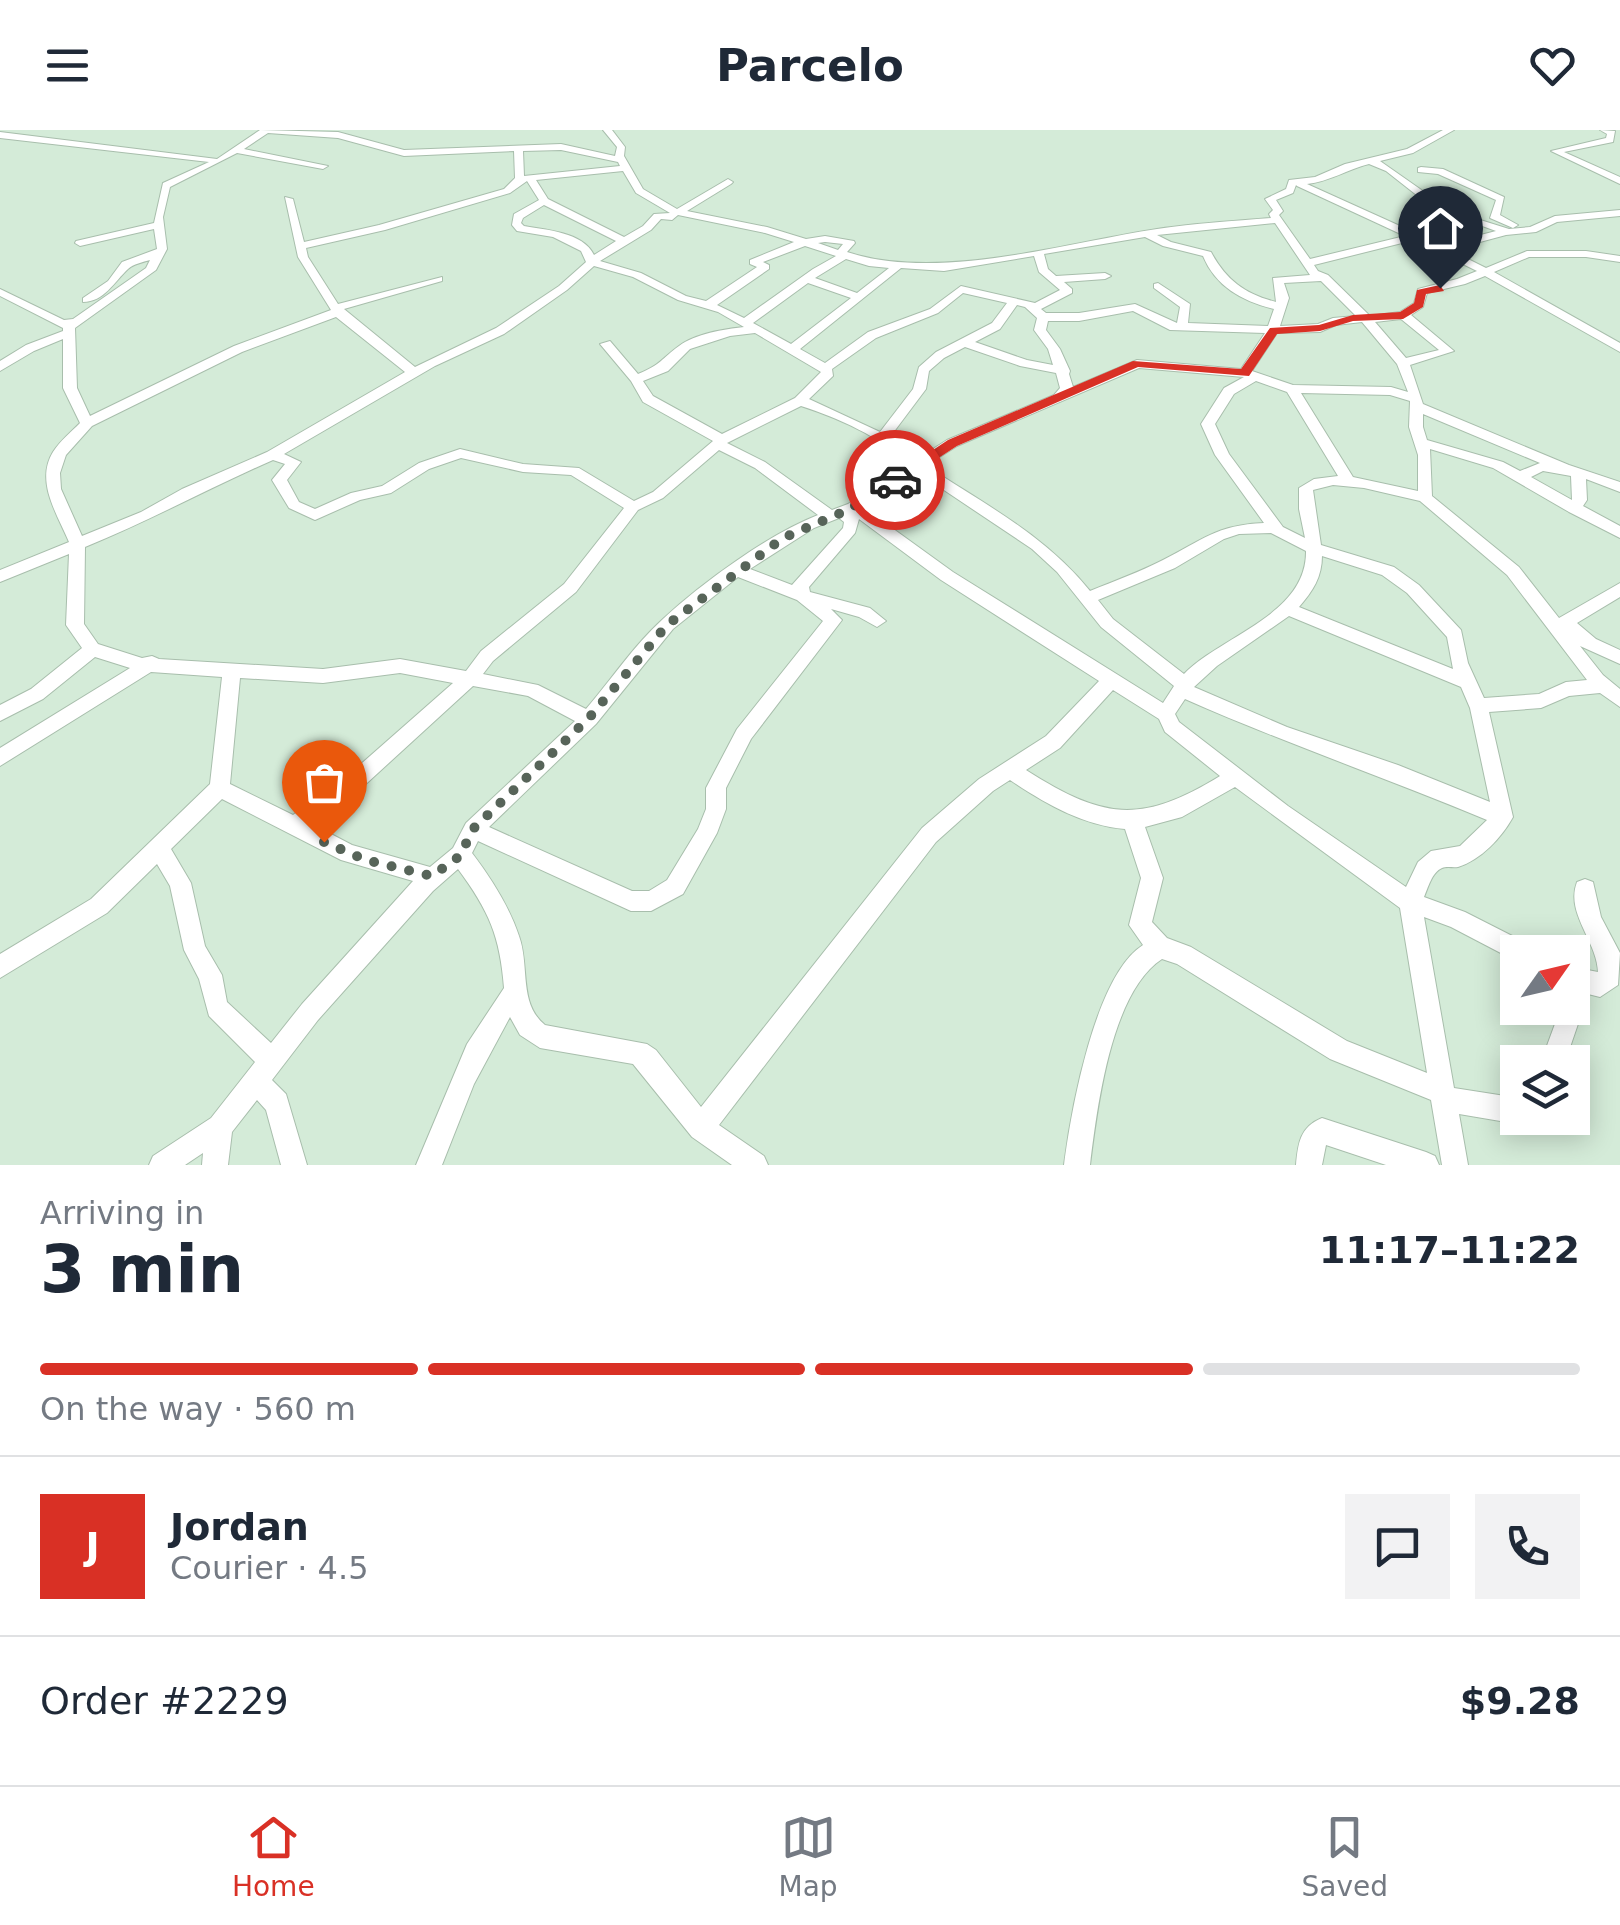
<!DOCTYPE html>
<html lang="en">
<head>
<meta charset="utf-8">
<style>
	:root { --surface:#fff; --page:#f2f2f3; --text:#1f2937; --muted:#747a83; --line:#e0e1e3; --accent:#d93025 }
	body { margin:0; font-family:"DejaVu Sans",sans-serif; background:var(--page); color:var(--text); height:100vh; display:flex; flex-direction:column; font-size:38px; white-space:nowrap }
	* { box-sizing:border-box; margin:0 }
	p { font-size:32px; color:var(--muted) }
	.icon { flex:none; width:55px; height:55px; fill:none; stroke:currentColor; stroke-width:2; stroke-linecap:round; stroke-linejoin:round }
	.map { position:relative; height:1035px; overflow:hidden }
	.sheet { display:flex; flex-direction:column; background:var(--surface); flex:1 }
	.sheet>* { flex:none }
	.needle { width:65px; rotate:56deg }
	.fabs { position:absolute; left:1500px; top:805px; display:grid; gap:20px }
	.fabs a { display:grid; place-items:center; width:90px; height:90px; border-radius:0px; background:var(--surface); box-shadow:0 5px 25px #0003; font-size:50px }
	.pin { position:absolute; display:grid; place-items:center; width:85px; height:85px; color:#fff; margin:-102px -42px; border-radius:50% 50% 50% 0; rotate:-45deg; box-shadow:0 0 10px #0007 }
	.pin .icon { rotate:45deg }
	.courier { position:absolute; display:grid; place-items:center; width:100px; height:100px; margin:-50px; border:8px solid #d93025; border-radius:50%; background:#fff; color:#222; box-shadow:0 2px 12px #0007 }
	.overview em { font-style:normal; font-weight:600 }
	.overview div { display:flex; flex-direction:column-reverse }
	.overview { display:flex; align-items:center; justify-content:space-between; height:170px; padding:0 40px }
	h1 { font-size:65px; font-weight:600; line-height:75px }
	.bar { display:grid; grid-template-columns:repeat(4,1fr); gap:15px 10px; align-content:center; height:120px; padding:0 40px }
	.bar i { height:12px; border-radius:8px; background:var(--line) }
	.bar .active { background:var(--accent) }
	.bar p { grid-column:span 4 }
	.line { display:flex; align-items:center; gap:25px; padding:0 40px; border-top:2px solid var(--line) }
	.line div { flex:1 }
	.round { display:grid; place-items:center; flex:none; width:105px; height:105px; border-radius:0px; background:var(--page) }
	header { display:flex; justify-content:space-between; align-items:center; height:130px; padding:0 40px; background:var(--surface); font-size:45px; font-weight:600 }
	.tabs { display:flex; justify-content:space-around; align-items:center; height:140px; border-top:2px solid var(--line); background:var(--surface); font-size:28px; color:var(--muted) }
	.tabs a { display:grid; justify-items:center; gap:5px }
	.tabs .active { color:var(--accent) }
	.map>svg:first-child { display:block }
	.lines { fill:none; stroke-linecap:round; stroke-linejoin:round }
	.minor-casing { stroke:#a8beac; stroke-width:2 }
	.minor { fill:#fff; fill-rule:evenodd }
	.route { fill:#d93025 }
	.done { stroke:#576459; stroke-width:10; stroke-dasharray:0 18 }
</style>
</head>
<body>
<header><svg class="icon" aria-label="menu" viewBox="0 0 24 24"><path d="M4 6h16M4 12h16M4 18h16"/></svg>Parcelo<svg class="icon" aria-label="heart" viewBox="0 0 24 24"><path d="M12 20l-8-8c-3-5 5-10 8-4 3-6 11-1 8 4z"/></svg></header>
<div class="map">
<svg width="1620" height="1035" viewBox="0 0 1620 1035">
	<rect width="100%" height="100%" fill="#d4ebd8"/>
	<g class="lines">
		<g class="minor-casing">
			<path id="minor" d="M 260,0 L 338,2 L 404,20 L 561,14 L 615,26 L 617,17 L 603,0 L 612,0 L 625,17 L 624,26 L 643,59 L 677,79 L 728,49 L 733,52 L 731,54 L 687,81 L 767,97 L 806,109 L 825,106 L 854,111 L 855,113 L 847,122 C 938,152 1064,113 1157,99 C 1195,93 1233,91 1271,88 L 1269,84 L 1273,80 L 1265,69 L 1286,59 L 1289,50 L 1315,47 L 1345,34 L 1407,19 L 1443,0 L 1454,0 L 1413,23 L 1380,31 L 1440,73 L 1474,88 L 1509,99 L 1530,97 L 1555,86 L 1620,80 L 1620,86 L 1557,92 L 1536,102 L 1506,105 L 1450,120 L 1486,138 L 1527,121 L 1586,121 L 1620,126 L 1620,132 L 1586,127 L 1529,127 L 1494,142 L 1620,213 L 1620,222 L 1485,146 L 1465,154 L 1427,163 L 1423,177 L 1411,185 L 1454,221 L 1410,235 L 1423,274 L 1569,335 L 1620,352 L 1620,362 L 1586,349 L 1587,370 L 1583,376 L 1620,396 L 1620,408 L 1569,382 L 1493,338 L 1430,319 L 1432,366 L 1519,437 L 1559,488 L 1620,453 L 1620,467 L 1577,493 L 1596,509 L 1620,520 L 1620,534 L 1580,516 L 1603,545 L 1620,559 L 1620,577 L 1600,563 L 1569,566 L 1541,578 L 1489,582 L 1513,687 C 1502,707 1481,730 1458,737 C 1453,738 1447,736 1442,738 C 1432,742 1428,758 1424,767 L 1465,782 L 1528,814 L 1531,822 L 1518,822 L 1518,832 L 1451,797 L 1424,787 L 1454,958 L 1518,968 L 1518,988 L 1528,988 L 1527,990 L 1518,994 L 1459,984 L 1468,1035 L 1442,1035 L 1431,970 L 1330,929 L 1177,834 L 1162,829 C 1111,862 1097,978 1090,1035 L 1064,1035 C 1071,981 1095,845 1143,815 L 1129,795 L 1141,748 L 1125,699 C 1082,695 1046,674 1010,650 L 993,661 L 936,712 L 719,995 L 764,1026 L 768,1035 L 732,1035 L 692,1007 L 633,934 L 540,918 L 520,905 L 510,887 L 474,954 L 442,1035 L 416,1035 L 467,914 L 504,858 C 500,806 489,781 458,739 L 433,761 L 318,890 L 272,950 L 286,964 L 307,1035 L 281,1035 L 266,980 L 257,970 L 232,1002 L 228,1035 L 202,1035 L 203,1023 L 185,1035 L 149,1035 L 153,1026 L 211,988 L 255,932 L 209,886 L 199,849 L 184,820 L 170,756 L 157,734 L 107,783 L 0,848 L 0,824 L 91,769 L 210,654 L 222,547 L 151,542 L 0,636 L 0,618 L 130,538 L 95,527 L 43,569 L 0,591 L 0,575 L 31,559 L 82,518 L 66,495 L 69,424 L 0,452 L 0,440 L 69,412 C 57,384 35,351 53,322 C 60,311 71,302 80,293 L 63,258 L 63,209 L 34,221 L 0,241 L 0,231 L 26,215 L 63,201 L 63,198 L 0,166 L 0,159 L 64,190 L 73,189 L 146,138 L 150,130 C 143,132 133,134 128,139 C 114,152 104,172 83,172 L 83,168 L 108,151 L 122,132 L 157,119 L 154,99 L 80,116 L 75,113 L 76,111 L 154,93 L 163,53 L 209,32 L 0,8 L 0,2 L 217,29 ZM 268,3 L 338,8 L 404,26 L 514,21 L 515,48 L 504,59 L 379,95 L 304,112 L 293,69 L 285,67 L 298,127 L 331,180 L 234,216 L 90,286 L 77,258 L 75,198 L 156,140 L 167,119 L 163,87 L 170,57 L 237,23 L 323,39 L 328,36 L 244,19 ZM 561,20 L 618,32 L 620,36 L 524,46 L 523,21 ZM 1369,34 L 1386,41 L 1433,78 L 1496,101 L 1442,115 L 1307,54 C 1329,52 1348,39 1369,34 ZM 623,41 L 636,63 L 670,83 L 654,84 L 643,96 L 624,107 L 548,69 L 536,50 ZM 527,51 L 539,70 L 514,84 L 512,95 L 517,101 L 553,107 L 581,121 L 586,132 L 559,156 L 496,198 L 415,237 L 344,179 L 442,151 L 442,147 L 338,174 L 308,127 L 306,118 L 385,100 L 510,63 ZM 1296,55 L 1297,56 L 1405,106 L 1310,129 L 1279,85 L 1283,81 L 1276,70 L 1293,63 ZM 544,75 L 616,111 L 594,125 C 583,102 546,100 524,96 L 521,93 L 523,88 ZM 678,85 L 765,103 L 794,112 L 750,130 L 750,134 L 757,137 L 706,171 L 686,166 L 641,143 L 600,131 L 651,100 L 661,89 L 672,90 ZM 1275,93 L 1310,145 L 1273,148 L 1276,172 C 1245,164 1226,150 1211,122 L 1171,112 L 1157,105 ZM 1145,107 L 1163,116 L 1203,126 C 1216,157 1242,171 1274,179 L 1268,196 L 1188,193 L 1190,174 L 1158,153 L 1154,154 L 1154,158 L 1180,177 L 1177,193 L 1135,174 L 1079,183 L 1046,183 L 1041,179 L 1072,163 L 1072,159 L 1064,152 L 1105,149 L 1111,146 L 1105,143 L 1056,146 L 1048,139 L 1044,124 ZM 1414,110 L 1477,141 L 1457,149 L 1418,159 L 1414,173 L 1400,182 L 1370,186 L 1328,145 L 1318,141 L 1314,135 ZM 825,112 L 843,114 L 838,120 L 818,113 ZM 805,116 L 836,126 L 813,139 L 744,188 L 717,175 L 769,139 L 769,135 L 763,132 ZM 1034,126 L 1039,142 L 1060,160 L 1035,173 L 961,156 L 930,179 L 868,202 L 825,233 L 800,219 L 901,138 L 944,141 ZM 846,129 L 869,136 L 889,138 L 857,163 L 815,148 ZM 594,136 L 633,147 L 678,170 L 718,182 L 744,197 C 724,199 695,204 679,216 C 661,229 662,234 638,244 L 610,211 L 600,214 L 631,251 L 643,272 L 713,311 L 653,362 L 634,371 L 579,338 L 523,334 L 460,319 L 419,333 L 382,356 L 351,363 L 315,379 L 299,372 L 287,350 L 301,332 L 284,324 L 435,236 L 504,204 L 567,160 ZM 1321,151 L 1356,186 L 1333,188 L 1318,194 L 1280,196 L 1289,168 L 1284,153 ZM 808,153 L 851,168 L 791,214 L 753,193 ZM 963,163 L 1007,173 L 992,193 L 936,222 L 919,237 L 913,259 L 880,302 L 809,269 L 833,246 L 832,239 L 876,208 L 938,183 ZM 1017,175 L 1025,177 L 1037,188 L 1034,200 L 1048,219 L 1053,235 L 1027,230 L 975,212 L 1000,199 ZM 1133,181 L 1170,200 L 1265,203 L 1241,239 L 1137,230 L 1073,257 L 1069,244 L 1070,241 L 1060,219 L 1046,200 L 1048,191 L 1079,191 ZM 336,187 L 405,242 L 267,322 L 182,359 L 141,382 L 82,406 L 61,359 L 60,343 L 66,325 L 92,296 L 242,222 ZM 1401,189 L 1439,220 L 1406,228 L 1375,192 ZM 1362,192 L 1397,234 L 1408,262 L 1391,257 L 1293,255 L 1252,241 L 1277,203 L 1320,202 L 1336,195 ZM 755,203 L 821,242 L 795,268 L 722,304 L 653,266 L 643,251 L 668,241 L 690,219 L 730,206 ZM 965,217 L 1020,236 L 1056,243 L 1060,258 L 1054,265 L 947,310 L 919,328 L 890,307 L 926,259 L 929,241 L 944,228 ZM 1139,238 L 1244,247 L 1224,258 L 1201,294 L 1215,325 L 1264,393 C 1216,395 1203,410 1163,430 C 1140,442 1114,451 1090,461 C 1048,409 995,380 939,344 L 924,337 L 957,316 ZM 1256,251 L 1287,262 L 1338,346 L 1314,349 L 1299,358 L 1299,379 L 1305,408 L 1283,397 L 1229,324 L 1215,294 L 1234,264 ZM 1301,263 L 1390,265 L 1410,271 L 1409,297 L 1418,325 L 1418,361 L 1353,347 ZM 801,276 C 838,288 881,307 909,334 L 848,374 L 832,380 L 765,332 L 727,313 ZM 1423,284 L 1540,333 L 1520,341 L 1503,332 L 1427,310 L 1423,297 ZM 719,320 L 755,338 L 818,385 C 769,404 702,453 663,489 C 634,515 611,550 586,579 L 538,555 L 483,544 L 493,531 L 576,462 L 638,380 L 663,368 ZM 461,328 L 523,342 L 571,345 L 624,378 L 564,454 L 481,521 L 466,541 L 400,529 L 323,539 L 159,529 L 152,526 L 142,528 L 98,514 L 84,494 L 85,417 C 149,391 209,358 273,330 L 285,334 L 272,350 L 289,378 L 315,390 L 360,370 L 391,363 L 429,339 ZM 1543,341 L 1571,346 L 1572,370 L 1531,347 ZM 914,344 L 929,350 L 1032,419 L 1057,442 L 1101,497 L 1174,556 L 1163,573 L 953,442 L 863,377 ZM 1333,355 L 1364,358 L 1420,371 L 1507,445 L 1587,550 L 1566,552 L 1539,564 L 1484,568 L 1468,533 L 1461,500 L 1419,455 L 1394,437 L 1321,415 L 1313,360 ZM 839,388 L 844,392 L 843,398 L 792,455 L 750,439 L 814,398 ZM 859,389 L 941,450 L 1099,551 L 1046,606 L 979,649 L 922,698 L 701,977 L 656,920 L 647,914 L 545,895 C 518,873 530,836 519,806 C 509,776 491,748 472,723 L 478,711 L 631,781 L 651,781 L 683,764 L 717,703 L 726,679 L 726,658 L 751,609 L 842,490 L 831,479 L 859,487 L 877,497 L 886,491 L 870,478 L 810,462 L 809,457 L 855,403 ZM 1271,403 L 1306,421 C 1307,485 1222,505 1184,544 L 1113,489 L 1098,470 L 1175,438 L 1224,409 L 1239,404 ZM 1322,426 L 1382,445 L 1407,463 L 1447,507 L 1453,539 L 1299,477 C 1313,461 1322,447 1322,426 ZM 738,447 L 797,470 L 823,491 L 737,599 L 706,658 L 706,679 L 698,699 L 667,750 L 649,761 L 632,761 L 489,697 L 596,594 L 673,499 ZM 1289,486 L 1461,557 L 1470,578 L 1490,672 L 1398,635 L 1287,597 L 1194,557 L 1217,536 ZM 400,543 L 453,553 L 353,641 L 293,685 L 230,654 L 240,548 L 323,553 ZM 473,556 L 528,566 L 575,591 L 466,693 L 453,718 L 430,737 L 352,715 L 312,694 L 367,653 ZM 1113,560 L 1159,589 L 1165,602 L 1220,646 C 1140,695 1103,689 1026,640 L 1060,618 ZM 1185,569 C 1284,613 1387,648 1487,690 L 1460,716 L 1431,721 L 1418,732 L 1406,757 L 1288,676 L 1179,592 L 1175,584 ZM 1235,657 L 1400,778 L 1427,943 L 1347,911 L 1191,817 L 1167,808 L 1152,792 L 1163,748 L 1145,697 L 1182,687 ZM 222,669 L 341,730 L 413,751 L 302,874 L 271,913 L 227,872 L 222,845 L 205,816 L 191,753 L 171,719 Z
				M 1600,0 L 1615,1 L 1613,12 L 1564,22 L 1620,47 L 1620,54 L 1551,21 L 1606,8 L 1607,4 Z
				M 1421,37 L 1443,39 L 1504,67 L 1500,85 L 1518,95 L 1513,98 L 1490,88 L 1496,70 L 1438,44 L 1418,42 L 1418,38 Z
				M 1585,749 L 1593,752 L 1601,787 L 1620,823 L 1618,855 L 1600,867 L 1572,860 L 1572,837 L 1598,842 C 1597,811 1565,783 1577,752 Z
				M 1567,879 L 1575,883 L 1579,891 L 1565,932 L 1541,932 L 1559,883 Z
				M 1322,988 L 1426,1022 L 1435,1026 L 1439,1035 L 1386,1035 L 1326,1015 L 1322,1035 L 1296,1035 C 1298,1013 1300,997 1322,988 Z"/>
		</g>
		<use href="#minor" class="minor"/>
	</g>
	<path class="route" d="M 1440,155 L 1444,161 L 1426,164 L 1423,177 L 1403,189 L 1353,191 L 1320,201 L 1277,204 L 1249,246 L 1138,237 L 957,316 L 900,353 L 888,350 L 948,310 L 1133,231 L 1241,239 L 1270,198 L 1319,195 L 1353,185 L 1400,182 L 1414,173 L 1417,160 Z"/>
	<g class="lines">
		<path class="done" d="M 324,712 L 366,730 L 432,746 L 460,726 L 473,699 L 589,588 L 667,495 L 783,408 L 848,380 L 895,350"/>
	</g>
</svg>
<div class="fabs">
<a><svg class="needle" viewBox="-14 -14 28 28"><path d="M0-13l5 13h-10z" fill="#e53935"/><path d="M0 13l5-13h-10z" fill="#747a83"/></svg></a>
<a><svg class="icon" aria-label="layers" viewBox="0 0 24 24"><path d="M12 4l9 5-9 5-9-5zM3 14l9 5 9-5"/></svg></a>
</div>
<div class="pin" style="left:324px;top:712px;background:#ea580c"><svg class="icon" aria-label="bag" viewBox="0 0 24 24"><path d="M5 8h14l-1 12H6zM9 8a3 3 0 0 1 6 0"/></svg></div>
<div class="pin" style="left:1440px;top:158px;background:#1f2937"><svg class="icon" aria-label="home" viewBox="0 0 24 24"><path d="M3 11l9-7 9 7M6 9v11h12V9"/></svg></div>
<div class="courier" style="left:895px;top:350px"><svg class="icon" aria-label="car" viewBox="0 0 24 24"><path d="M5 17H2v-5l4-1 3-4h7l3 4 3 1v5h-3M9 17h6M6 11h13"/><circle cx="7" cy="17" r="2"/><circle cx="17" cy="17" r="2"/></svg></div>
</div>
<section class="sheet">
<div class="overview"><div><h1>3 min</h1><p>Arriving in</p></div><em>11:17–11:22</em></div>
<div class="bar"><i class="active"></i><i class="active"></i><i class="active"></i><i></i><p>On the way · 560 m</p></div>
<div class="line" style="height:180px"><b class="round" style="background:var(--accent);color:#fff">J</b><div><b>Jordan</b><p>Courier · 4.5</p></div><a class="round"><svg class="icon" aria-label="chat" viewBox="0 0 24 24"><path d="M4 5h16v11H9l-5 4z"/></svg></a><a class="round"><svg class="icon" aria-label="phone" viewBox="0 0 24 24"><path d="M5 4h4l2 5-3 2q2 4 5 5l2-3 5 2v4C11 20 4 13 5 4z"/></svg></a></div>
<div class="line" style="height:130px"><div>Order #2229</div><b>$9.28</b></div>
</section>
<nav class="tabs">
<a class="active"><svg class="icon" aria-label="home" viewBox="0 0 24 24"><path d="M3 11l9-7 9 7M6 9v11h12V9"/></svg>Home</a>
<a><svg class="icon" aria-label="map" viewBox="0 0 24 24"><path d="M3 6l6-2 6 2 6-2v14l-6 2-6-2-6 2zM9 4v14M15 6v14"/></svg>Map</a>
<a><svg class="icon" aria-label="saved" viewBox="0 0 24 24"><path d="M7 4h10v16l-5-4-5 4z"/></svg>Saved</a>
</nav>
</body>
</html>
